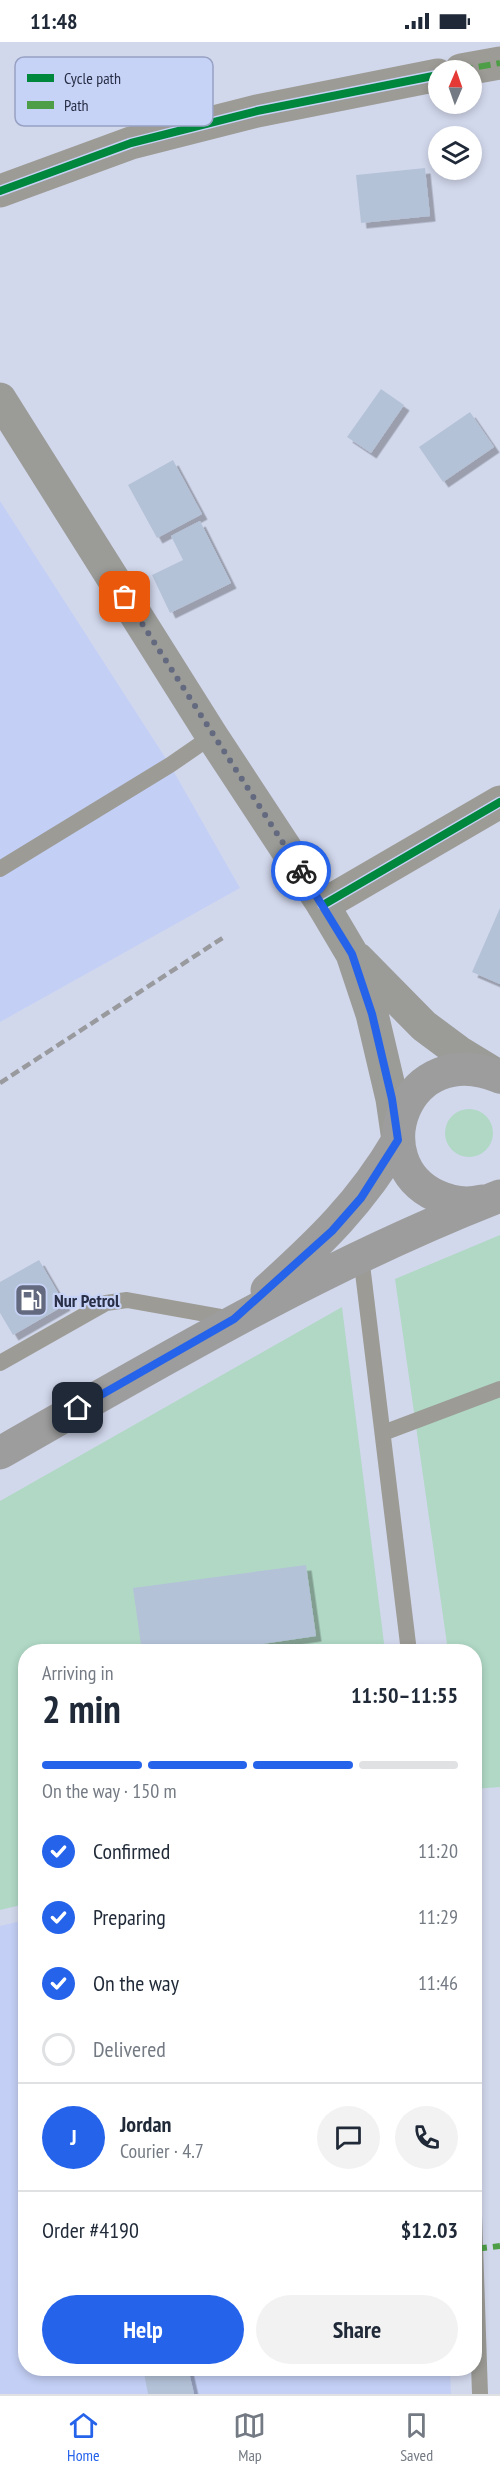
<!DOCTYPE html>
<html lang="en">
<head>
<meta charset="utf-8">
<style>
	:root { --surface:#fff; --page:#f2f2f3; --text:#1f2937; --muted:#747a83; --line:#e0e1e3; --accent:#2563eb }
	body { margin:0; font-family:"PT Sans Narrow",sans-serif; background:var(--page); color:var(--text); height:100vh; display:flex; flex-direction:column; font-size:22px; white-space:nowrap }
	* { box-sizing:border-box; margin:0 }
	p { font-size:20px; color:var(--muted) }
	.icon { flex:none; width:33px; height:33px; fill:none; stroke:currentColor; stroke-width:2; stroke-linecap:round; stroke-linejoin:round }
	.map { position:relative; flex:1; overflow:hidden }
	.drawer { position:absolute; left:18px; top:1602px; width:464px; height:732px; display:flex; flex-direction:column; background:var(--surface); border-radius:24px; box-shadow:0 3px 9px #0003 }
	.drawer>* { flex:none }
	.needle { width:39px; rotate:2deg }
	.fabs { position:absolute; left:428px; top:18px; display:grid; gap:12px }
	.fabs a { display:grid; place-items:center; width:54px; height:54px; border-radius:50%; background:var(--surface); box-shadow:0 3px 9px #0003; font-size:30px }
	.pin { position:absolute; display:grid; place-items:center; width:51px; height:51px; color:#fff; margin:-26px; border-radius:12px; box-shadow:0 3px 9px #0006 }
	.courier { position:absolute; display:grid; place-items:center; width:60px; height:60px; margin:-30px; border:4px solid #2563eb; border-radius:50%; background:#fff; color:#222; box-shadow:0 2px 8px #0007 }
	.summary em { font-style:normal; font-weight:600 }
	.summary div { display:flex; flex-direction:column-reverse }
	.summary { display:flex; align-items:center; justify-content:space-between; height:102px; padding:0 24px }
	h1 { font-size:39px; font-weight:600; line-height:45px }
	.bar { display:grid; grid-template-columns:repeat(4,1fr); gap:9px 6px; align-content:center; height:72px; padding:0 24px }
	.bar i { height:8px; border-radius:4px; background:var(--line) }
	.bar .current { background:var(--accent) }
	.bar p { grid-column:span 4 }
	.line { display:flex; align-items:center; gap:15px; padding:0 24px; border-top:2px solid var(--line) }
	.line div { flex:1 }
	.round { display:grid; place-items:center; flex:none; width:63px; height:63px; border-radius:32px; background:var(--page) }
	ol { padding:0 24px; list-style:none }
	li { display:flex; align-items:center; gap:18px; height:66px }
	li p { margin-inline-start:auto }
	li .icon { padding:6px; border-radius:50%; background:var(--accent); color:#fff; stroke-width:4 }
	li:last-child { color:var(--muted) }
	li i { width:33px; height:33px; border:3px solid var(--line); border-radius:50% }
	.action { display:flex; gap:12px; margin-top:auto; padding:12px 24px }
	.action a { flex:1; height:69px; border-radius:36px; background:var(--accent); color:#fff; font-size:24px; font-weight:600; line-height:69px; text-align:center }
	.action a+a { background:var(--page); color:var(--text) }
	.status { display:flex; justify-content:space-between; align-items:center; height:42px; padding:0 30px; background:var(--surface); direction:ltr }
	.status svg { height:16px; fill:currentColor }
	.tabs { display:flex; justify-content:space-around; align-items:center; height:84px; border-top:2px solid var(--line); background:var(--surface); font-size:16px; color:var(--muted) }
	.tabs a { display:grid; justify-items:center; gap:3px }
	.tabs .current { color:var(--accent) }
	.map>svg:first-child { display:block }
	.built { fill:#c3cff5 }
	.green { fill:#b0d8c5 }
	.building { fill:#b4c2d8; filter:url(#shadow) }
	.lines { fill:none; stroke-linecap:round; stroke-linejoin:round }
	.lane { stroke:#9c9b95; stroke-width:16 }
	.street { stroke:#9c9b95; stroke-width:33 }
	.secondary { stroke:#9b9b98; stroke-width:33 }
	.primary { stroke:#9d9d9d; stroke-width:33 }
	.rail { stroke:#999a9e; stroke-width:4.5; stroke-dasharray:9 4.5; stroke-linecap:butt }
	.quiet { stroke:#4e9d47; stroke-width:6; stroke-dasharray:12 6; stroke-linecap:butt }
	.cycleway-casing { stroke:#c7d2f7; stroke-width:11 }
	.cycleway { stroke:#00873e; stroke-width:8 }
	.done { stroke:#636a7f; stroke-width:6; stroke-dasharray:0 10.8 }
	.route { stroke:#2563eb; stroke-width:8 }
	.labels { text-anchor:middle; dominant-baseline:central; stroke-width:4.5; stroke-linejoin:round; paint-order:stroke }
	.poi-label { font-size:18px; font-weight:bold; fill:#272e45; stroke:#c7d2f7; text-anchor:start }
	.key { fill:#c7d2f7; stroke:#97a1c2; stroke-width:1.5 }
	.key-label { font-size:16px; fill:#272e45 }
</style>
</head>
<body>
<div class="status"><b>11:48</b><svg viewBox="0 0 49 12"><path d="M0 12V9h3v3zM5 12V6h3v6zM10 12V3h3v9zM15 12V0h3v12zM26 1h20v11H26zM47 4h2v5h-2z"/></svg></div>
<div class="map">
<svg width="500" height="2352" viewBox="0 0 500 2352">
	<defs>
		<filter id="shadow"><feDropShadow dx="5.5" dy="5.5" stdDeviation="0" flood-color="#0004"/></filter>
	</defs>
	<rect width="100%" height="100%" fill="#d2d8ec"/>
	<path class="built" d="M 0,459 L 170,723 L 240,846 L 0,980 Z
		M 25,1878 L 26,2326 L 450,2327 L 451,2352 L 0,2352 L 0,1884 Z"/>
	<path class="green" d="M445 1091a24 24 0 1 1 48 0a24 24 0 1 1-48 0Z
		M 500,1193 L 500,1745 L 474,1747 L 474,1610 L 448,1609 L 395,1237 Z
		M 342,1265 L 385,1609 L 26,1610 L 25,1862 L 0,1868 L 0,1459 Z"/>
	<path class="building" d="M 425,126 L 430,174 L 361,181 L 356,133 Z
		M 381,347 L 404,363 L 371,411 L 347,395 Z
		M 470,370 L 494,405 L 443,440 L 419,405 Z
		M 173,418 L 202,472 L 157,496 L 128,443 Z
		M 200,479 L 231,541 L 170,571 L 152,533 L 183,518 L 171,494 Z
		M 500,866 L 500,942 L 472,930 Z
		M 39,1218 L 65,1263 L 13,1293 L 0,1271 L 0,1240 Z
		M 306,1523 L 316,1594 L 207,1610 L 142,1610 L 133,1546 Z
		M 143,2326 L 188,2326 L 194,2352 L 148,2352 Z"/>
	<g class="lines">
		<path class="lane" d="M 0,827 L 170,723 L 212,694
			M 361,1214 L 409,1610
			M 0,1321 L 106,1261 L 127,1258 L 233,1277
			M 383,1391 L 500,1347
			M 474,2173 L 480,2352"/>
		<path class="street" d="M 461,28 L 500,21
			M 0,149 L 131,101 L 257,69 L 438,33
			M 323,863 L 500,760"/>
		<path class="secondary" d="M 0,357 L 212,694 L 323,863 L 352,912 L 372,972 L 392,1057 L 398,1098
			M 358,917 L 424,984 L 459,1010 L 500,1035"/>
		<path class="primary" d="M 482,1159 C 466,1163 452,1161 437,1154 C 362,1120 405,995 500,1035
			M 267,1248 C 320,1200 361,1161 398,1098
			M 0,1411 C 163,1318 325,1222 500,1154"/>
		<path class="rail" d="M 0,1041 L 224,895"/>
		<path class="quiet" d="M 461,28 L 500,21
			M 475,2207 L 500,2204"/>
		<g class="cycleway-casing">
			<path id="cycleway" d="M 0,149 L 131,101 L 257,69 L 438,33
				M 323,863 L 500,760"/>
		</g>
		<use href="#cycleway" class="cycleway"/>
	</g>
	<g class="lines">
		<path class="done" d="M 125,555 L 301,829"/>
		<path class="route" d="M 78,1366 L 234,1277 L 332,1189 L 361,1156 L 398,1098 L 392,1057 L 372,972 L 352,912 L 301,829"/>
	</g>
	<defs>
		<g id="fuel-square" transform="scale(1.725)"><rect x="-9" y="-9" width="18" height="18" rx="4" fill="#636a7f" stroke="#c7d2f7"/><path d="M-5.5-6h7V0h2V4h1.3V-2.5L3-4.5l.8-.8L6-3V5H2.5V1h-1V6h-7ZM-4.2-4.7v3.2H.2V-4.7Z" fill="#fff"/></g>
	</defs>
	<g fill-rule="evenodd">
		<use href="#fuel-square" x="31" y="1258"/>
	</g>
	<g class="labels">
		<g class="poi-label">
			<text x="54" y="1258">Nur Petrol</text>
		</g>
	</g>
	<rect x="15" y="15" width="198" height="69" rx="9" class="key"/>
	<rect x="27" y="32" width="27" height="8" fill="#00873e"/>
	<rect x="27" y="59" width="27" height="8" fill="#4e9d47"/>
	<g class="key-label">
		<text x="64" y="42">Cycle path</text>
		<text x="64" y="69">Path</text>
	</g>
</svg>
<div class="fabs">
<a><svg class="needle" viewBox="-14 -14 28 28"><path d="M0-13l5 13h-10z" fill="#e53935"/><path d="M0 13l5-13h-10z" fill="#747a83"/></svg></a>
<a><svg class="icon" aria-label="layers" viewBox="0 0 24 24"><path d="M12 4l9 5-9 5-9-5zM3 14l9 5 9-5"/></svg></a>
</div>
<div class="pin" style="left:125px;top:555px;background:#ea580c"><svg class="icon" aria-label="bag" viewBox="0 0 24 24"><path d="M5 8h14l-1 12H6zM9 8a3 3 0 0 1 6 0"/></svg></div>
<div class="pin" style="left:78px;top:1366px;background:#1f2937"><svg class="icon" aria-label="home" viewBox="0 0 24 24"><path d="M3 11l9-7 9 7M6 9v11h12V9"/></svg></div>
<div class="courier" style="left:301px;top:829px"><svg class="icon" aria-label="bike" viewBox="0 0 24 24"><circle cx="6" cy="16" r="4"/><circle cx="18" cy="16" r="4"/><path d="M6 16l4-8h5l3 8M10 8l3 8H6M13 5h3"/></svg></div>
<section class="drawer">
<div class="summary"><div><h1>2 min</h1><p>Arriving in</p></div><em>11:50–11:55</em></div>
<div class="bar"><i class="current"></i><i class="current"></i><i class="current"></i><i></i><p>On the way · 150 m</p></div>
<ol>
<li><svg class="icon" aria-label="check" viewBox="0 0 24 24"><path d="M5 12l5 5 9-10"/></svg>Confirmed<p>11:20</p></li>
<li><svg class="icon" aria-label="check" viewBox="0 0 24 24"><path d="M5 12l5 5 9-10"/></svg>Preparing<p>11:29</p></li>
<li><svg class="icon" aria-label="check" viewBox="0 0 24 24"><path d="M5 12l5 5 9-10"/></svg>On the way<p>11:46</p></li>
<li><i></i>Delivered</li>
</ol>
<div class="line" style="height:108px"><b class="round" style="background:var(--accent);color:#fff">J</b><div><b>Jordan</b><p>Courier · 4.7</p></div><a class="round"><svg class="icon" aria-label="chat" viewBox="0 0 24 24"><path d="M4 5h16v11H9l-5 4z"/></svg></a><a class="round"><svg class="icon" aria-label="phone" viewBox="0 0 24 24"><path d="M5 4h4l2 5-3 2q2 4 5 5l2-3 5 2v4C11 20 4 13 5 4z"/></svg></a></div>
<div class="line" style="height:78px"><div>Order #4190</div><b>$12.03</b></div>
<div class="action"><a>Help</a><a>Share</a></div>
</section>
</div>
<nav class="tabs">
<a class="current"><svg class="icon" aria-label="home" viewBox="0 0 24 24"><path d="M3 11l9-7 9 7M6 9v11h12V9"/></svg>Home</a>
<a><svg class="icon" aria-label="map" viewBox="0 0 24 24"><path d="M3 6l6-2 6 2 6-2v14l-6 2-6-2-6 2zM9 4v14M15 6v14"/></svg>Map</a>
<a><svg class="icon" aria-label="saved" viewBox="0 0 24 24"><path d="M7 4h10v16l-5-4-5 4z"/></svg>Saved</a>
</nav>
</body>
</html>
